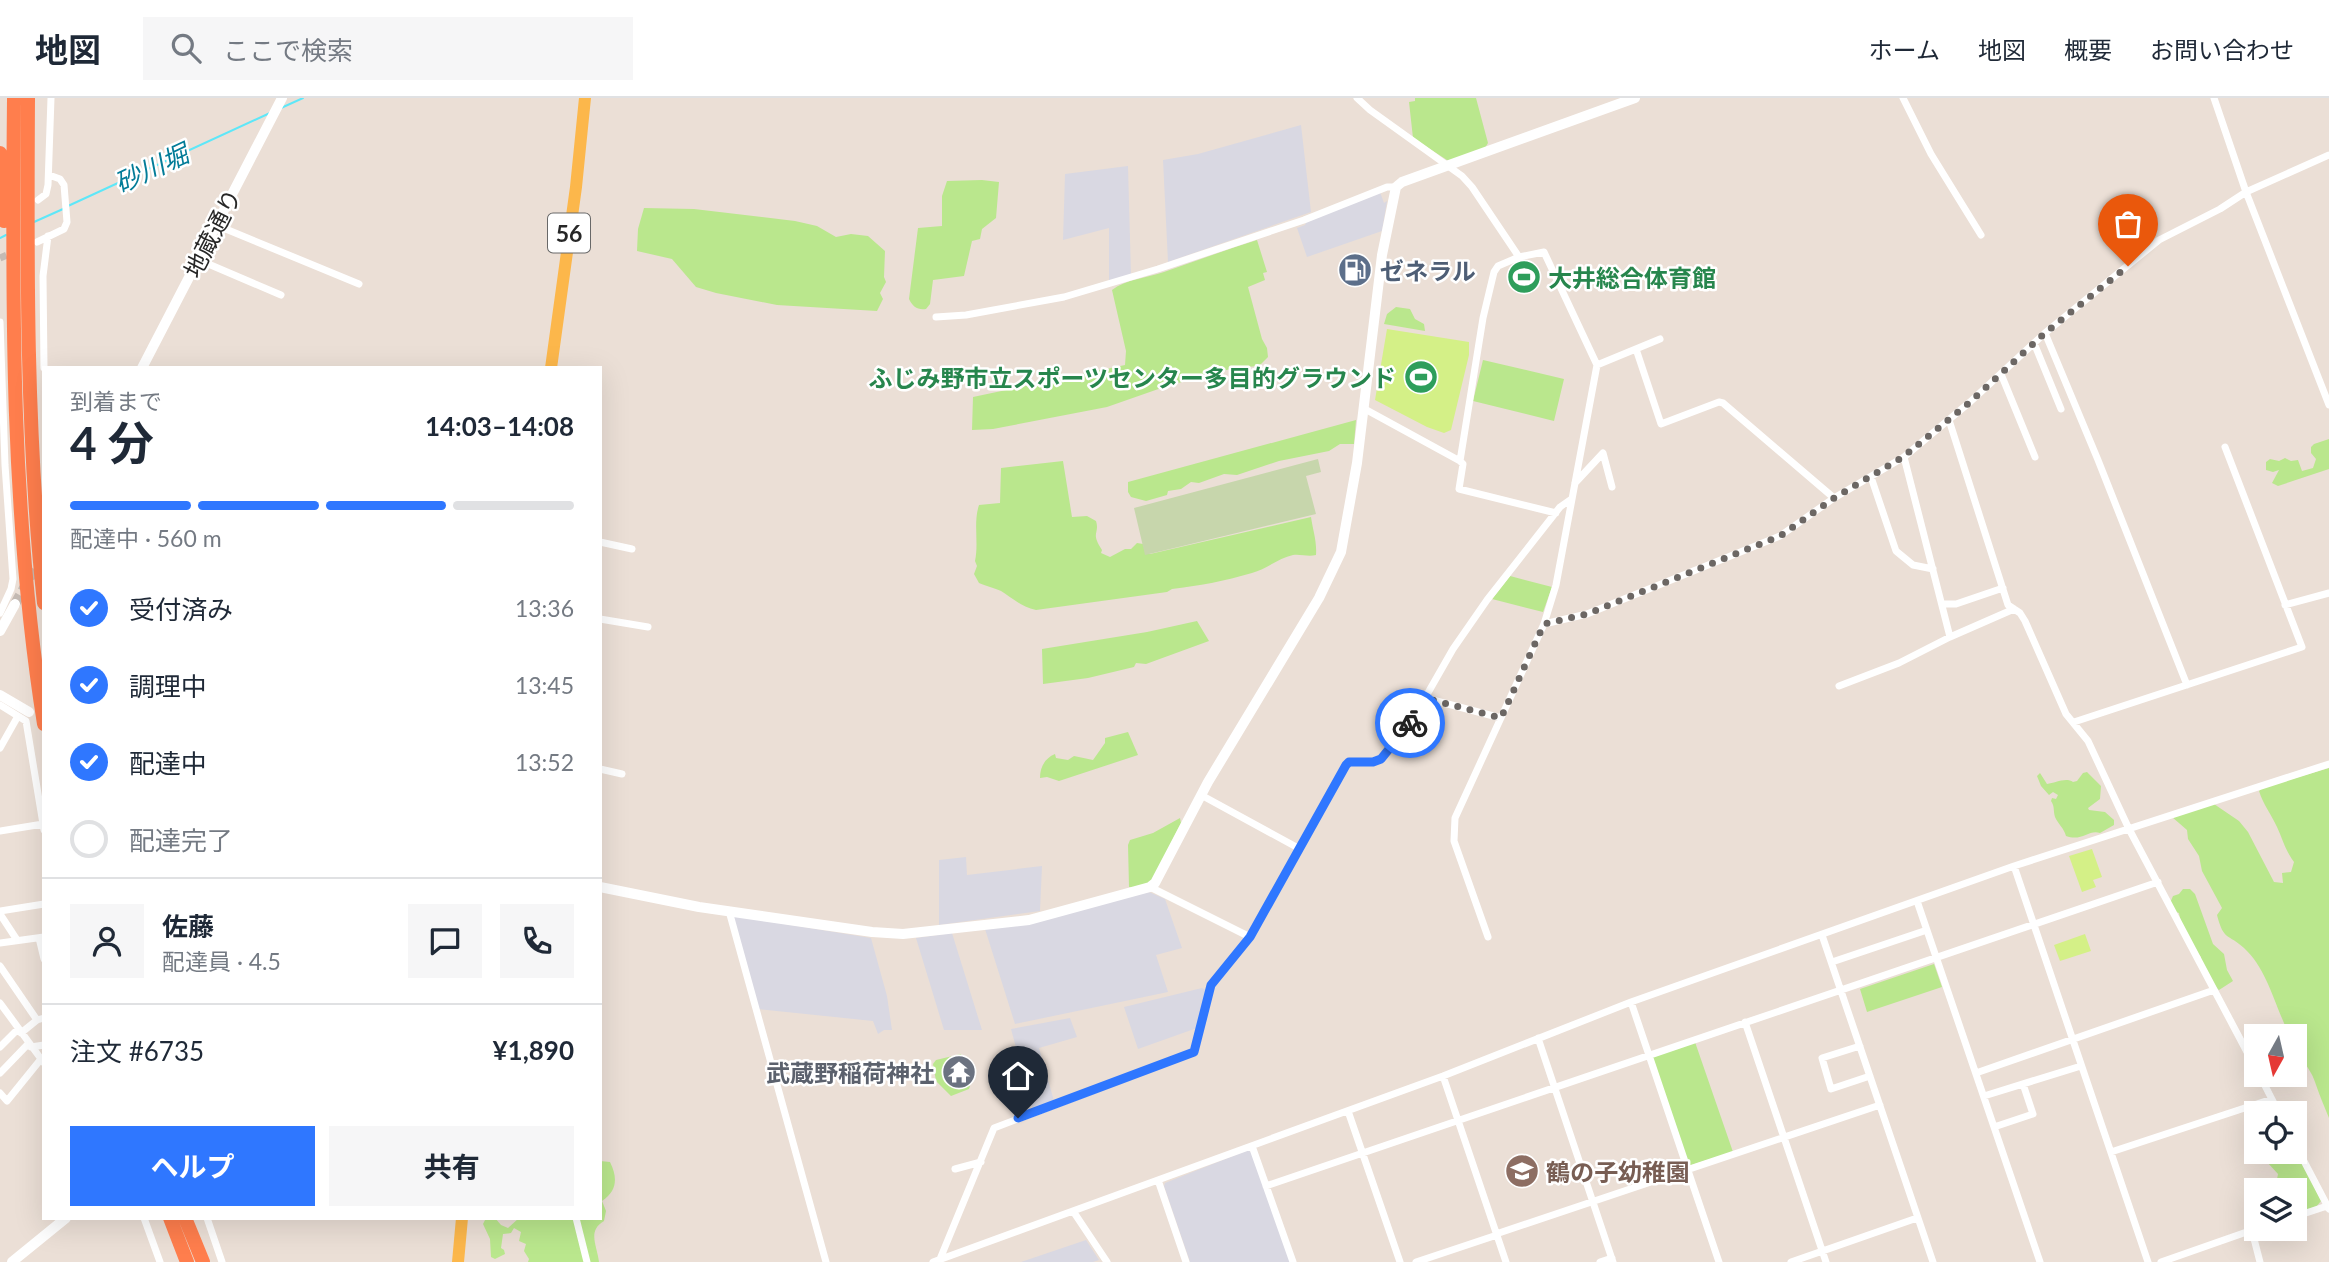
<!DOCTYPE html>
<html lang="ja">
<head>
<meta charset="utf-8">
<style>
	:root { --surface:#fff; --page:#f6f6f7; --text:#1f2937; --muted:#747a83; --line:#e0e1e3; --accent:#2f77ff }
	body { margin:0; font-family:Lato,"Noto Sans JP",sans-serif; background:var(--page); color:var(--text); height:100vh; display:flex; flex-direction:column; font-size:26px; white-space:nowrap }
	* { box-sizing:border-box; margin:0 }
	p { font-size:23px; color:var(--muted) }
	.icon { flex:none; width:38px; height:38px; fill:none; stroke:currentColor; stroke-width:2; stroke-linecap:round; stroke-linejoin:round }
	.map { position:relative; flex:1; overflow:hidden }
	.panel { position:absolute; left:42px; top:268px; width:560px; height:854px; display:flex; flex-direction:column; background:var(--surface); border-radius:0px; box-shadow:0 7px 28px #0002 }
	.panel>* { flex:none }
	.needle { width:46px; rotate:188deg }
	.buttons { position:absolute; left:2244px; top:926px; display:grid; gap:14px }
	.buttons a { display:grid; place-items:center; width:63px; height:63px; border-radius:0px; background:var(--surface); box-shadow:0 7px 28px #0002; font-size:35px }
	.pin { position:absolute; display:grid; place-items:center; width:60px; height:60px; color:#fff; margin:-72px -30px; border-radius:50% 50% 50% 0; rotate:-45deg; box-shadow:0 0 7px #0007 }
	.pin .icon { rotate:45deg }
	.courier { position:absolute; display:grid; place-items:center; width:70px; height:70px; margin:-35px; border:5px solid #2f77ff; border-radius:50%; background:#fff; color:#222; box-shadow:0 2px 9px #0007 }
	.summary em { font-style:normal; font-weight:700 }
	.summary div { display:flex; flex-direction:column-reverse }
	.summary { display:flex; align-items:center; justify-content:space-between; height:119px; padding:0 28px }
	h1 { font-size:46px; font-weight:700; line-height:52px }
	.bar { display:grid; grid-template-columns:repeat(4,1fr); gap:10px 7px; align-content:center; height:84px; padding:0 28px }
	.bar i { height:9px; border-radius:5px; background:var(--line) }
	.bar .on { background:var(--accent) }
	.bar p { grid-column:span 4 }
	.line { display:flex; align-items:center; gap:18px; padding:0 28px; border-top:2px solid var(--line) }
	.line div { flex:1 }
	.round { display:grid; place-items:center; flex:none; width:74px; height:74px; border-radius:0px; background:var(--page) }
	ol { padding:0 28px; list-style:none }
	li { display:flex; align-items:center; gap:21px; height:77px }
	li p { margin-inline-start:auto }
	li .icon { padding:7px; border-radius:50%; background:var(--accent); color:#fff; stroke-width:4 }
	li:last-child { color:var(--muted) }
	li i { width:38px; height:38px; border:4px solid var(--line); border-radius:50% }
	.primary-button { display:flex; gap:14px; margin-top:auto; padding:14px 28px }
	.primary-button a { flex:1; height:80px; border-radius:0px; background:var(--accent); color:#fff; font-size:28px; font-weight:700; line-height:80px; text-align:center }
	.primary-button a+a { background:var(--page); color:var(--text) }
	header { display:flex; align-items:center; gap:42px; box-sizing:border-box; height:98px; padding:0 35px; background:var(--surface); border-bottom:2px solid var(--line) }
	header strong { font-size:33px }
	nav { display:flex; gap:38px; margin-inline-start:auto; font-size:24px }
	.search { width:490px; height:63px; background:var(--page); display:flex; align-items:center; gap:18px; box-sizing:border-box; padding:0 24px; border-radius:0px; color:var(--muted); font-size:26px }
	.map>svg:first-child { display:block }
	.industrial { fill:#d9d8e2 }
	.green { fill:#bae78d }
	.cemetery { fill:#c7d6ac }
	.pitch { fill:#d4f087 }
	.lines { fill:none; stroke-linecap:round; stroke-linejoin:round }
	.stream { stroke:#5ee7f8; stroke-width:2 }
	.street-tunnel { stroke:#c4bab3; stroke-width:7; stroke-dasharray:7 3.5; stroke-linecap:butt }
	.secondary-tunnel { stroke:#c4bab3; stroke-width:10; stroke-dasharray:10 5; stroke-linecap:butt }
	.street { stroke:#fff; stroke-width:7 }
	.secondary { stroke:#fff; stroke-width:10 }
	.primary { stroke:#fcb74b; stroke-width:12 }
	.highway { stroke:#ff7e4d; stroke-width:14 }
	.done { stroke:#6c6764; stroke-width:7; stroke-dasharray:0 12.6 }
	.route { stroke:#2f77ff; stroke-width:9 }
	.labels { text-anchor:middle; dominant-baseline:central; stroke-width:5; stroke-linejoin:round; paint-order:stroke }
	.shield { fill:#fff; stroke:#686868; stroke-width:2 }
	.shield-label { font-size:23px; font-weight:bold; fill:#272727 }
	.street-label { font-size:24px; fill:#272727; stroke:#fff }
	.service-label { font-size:24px; font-weight:bold; fill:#4e5e75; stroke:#fff; text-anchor:start }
	.leisure-label { font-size:24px; font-weight:bold; fill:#27864d; stroke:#fff; text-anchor:start }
	.worship-label { font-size:24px; font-weight:bold; fill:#5b616d; stroke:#fff; text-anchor:end }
	.education-label { font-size:24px; font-weight:bold; fill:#785e54; stroke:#fff; text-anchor:start }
	.water-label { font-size:26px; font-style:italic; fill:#037c98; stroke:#fff }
</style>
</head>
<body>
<header>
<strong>地図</strong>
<div class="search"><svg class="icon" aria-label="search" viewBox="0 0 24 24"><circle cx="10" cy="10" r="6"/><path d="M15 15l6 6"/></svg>ここで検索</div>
<nav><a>ホーム</a><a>地図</a><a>概要</a><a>お問い合わせ</a></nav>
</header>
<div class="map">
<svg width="2329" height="1164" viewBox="0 0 2329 1164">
	<rect width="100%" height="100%" fill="#ebdfd6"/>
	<path class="industrial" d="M 1301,27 L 1311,114 L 1168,164 L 1163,62 L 1198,56 Z
		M 1128,68 L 1131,177 L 1109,185 L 1109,130 L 1063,142 L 1065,76 Z
		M 1380,94 L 1384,105 L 1387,103 L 1382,133 L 1307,159 L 1297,130 L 1305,127 L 1307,123 Z
		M 966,759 L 967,777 L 1042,768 L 1040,813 L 939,827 L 939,762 Z
		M 1149,794 L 1165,801 L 1182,850 L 1156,857 L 1168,894 L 1015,926 L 985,831 Z
		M 735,818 L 871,840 L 887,898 L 892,932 L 884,932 L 878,936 L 873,923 L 758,911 L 733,821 Z
		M 952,835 L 982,932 L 944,932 L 916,840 Z
		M 1202,890 L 1206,892 L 1197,930 L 1138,951 L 1124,909 Z
		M 1070,920 L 1077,939 L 1039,950 L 1054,1003 L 1033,1012 L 1011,931 Z
		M 1248,1052 L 1252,1055 L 1291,1164 L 1190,1164 L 1164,1088 L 1165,1085 Z
		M 1086,1142 L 1099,1162 L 1093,1164 L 1021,1164 Z"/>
	<path class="green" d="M 1415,0 L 1476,0 L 1488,45 L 1485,50 L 1450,64 L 1413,40 L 1409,4 L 1415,3 Z
		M 982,82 L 999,84 L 996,120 L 982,131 L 980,141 L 972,143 L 964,178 L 933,182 L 930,206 L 926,211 C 917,212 913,209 909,201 L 918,130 L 942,128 L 942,98 L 947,83 Z
		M 644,110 L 694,111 L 795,123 L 817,128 L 836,139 L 851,136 L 868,138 L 885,153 L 884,179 L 886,184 L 880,195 L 883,201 L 877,213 L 777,207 L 716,195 L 696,189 L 672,161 L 637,153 L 638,131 Z
		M 1257,142 L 1267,174 L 1263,175 L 1265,182 L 1248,189 L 1262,241 L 1267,250 L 1268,259 L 1259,268 L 1234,270 L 1167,288 L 1107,309 L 993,331 L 972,332 L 973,299 L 1125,267 L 1126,253 L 1112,192 C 1126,181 1147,180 1164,174 C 1195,163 1226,152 1257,142 Z
		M 1396,209 L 1410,211 L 1415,221 L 1424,226 L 1425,233 L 1384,226 L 1387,216 Z
		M 1483,262 L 1564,281 L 1554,323 L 1473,303 Z
		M 1356,322 L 1354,346 L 1340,346 L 1329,353 L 1279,363 L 1237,377 L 1224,376 L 1199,385 L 1191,384 L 1181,391 L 1168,393 L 1167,397 L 1146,403 L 1131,399 L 1128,394 L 1128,384 Z
		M 2329,341 L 2329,371 L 2278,388 L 2272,385 L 2279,372 L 2273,374 L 2266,372 L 2266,364 L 2270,361 L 2279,363 L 2285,360 L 2291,363 L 2298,362 L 2302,373 L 2313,370 L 2316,361 L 2311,355 L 2311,349 L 2314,346 Z
		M 1063,363 L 1072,419 L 1087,418 L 1096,423 C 1100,436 1090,434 1102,452 L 1101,455 L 1110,459 L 1125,451 L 1131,451 L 1137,445 L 1143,446 L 1146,456 L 1150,456 L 1311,419 C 1313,433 1317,443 1316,457 C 1308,459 1301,456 1293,457 C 1279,460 1266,471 1252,475 C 1225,483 1198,488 1172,491 L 1167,494 L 1036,512 C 1022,509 1012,500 1001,493 C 995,490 985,488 979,485 L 974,476 L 977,468 L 975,463 C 979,445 973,425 979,407 L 1000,405 L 1001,370 Z
		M 1510,478 L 1552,489 L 1543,514 L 1492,501 Z
		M 1197,523 L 1209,543 L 1146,566 L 1136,565 L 1134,569 L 1088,580 L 1043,586 L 1042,551 L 1147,534 Z
		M 1128,634 L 1138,657 L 1059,683 L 1047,679 L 1040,680 C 1040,669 1045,660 1055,656 L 1056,660 L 1068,662 L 1074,658 L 1093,662 L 1105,645 L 1105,640 Z
		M 2329,670 L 2329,1020 C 2324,1008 2319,996 2315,984 C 2310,967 2294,958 2294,938 L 2290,938 C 2275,909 2268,872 2244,850 C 2228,835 2224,844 2217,817 L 2222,810 L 2202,773 L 2199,758 L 2188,741 L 2187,732 L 2172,719 L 2214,706 L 2239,723 L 2248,734 L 2274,784 L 2283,785 L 2282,775 L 2291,774 L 2294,764 C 2285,752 2283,742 2277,729 C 2271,716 2263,706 2259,693 L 2262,690 Z
		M 2087,674 L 2101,688 L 2100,701 L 2088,710 L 2089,712 L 2105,714 L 2114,722 L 2114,727 L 2100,735 C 2089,731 2082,744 2066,738 C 2064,730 2058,726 2055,719 C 2053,712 2055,709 2051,703 L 2052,700 L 2056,701 L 2058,697 L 2053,694 L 2049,697 L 2041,688 L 2037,678 L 2040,675 L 2047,686 C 2055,685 2066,679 2073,684 L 2077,683 L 2083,675 Z
		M 1180,720 L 1181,725 L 1151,785 L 1134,790 L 1129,789 L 1128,747 L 1130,742 L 1153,735 Z
		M 2183,791 L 2190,791 L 2195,796 L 2213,846 L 2224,856 L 2227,872 L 2233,883 L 2219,892 C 2214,889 2205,871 2201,864 L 2201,859 C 2192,849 2181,828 2179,815 L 2176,814 L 2170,805 L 2173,798 L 2179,796 Z
		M 1934,866 L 1942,889 L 1867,914 L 1860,891 Z
		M 1695,944 L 1733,1054 L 1688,1068 L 1651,960 Z
		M 961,956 L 970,988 L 969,991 L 951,998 L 936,983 L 933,966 L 936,962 Z
		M 2294,1046 L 2321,1103 L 2316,1109 L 2303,1114 L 2300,1112 L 2294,1116 L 2294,1092 L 2283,1091 L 2277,1081 L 2278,1076 L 2267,1064 L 2263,1055 L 2294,1054 Z
		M 600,1063 L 610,1064 C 618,1080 617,1093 602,1103 L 606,1113 L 604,1123 C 587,1133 597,1147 599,1164 L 528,1164 L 529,1161 L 524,1153 L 526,1146 L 519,1143 L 521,1134 L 514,1130 L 511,1135 L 503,1136 L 501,1150 L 504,1152 L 505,1156 L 495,1161 L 491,1159 L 490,1141 L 483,1126 L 486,1120 L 495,1120 L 501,1127 L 508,1130 L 519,1120 L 600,1120 Z"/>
	<path class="cemetery" d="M 1318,361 L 1321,374 L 1306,378 L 1316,416 L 1145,457 L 1134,410 Z"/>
	<path class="pitch" d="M 1387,231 L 1469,244 L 1469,257 L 1451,332 L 1444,335 L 1427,329 L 1375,302 Z
		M 2092,751 L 2102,779 L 2093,782 L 2096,789 L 2082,794 L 2069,758 Z
		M 2085,836 L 2091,853 L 2060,863 L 2054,847 Z"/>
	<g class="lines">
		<path class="stream" d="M 281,10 L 303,0
			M 68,108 L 270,15
			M 34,124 L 63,111
			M 0,140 L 6,137"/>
		<path class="street-tunnel" d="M 0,160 L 14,154"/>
		<path class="secondary-tunnel" d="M 15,506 L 41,460"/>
		<path class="street" d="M 1357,0 L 1370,12 L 1462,78 L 1472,89 L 1519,159 L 1544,154 L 1597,267 L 1556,487 L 1544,526 L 1455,720 L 1454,743 L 1488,839
			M 1903,0 L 1931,56 L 1981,137
			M 2214,0 L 2246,94 L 2329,307
			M 38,102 L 46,96 L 48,87 L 51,0
			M 216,127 L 359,186
			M 37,144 L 64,131 L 67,124 L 64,87 L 60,81 L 49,77
			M 199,162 L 281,197
			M 936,219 L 966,217 L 1064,199 L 1158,171 L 1304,122 L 1387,89 L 1396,89
			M 0,224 L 5,367 L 13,481 L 11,491 L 0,515
			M 2045,235 L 2098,362 L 2187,587
			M 2034,245 L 2061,311
			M 1636,251 L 1661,326 L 1719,304 L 1723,305 L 1834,400
			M 1597,267 L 1660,241
			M 44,270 L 43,178 L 48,138
			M 2001,276 L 2035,359
			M 1363,310 L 1460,363 L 1463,366 L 1459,391 L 1556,415
			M 1949,322 L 2008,507 L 2020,515 L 2025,523 L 2066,616 L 2088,643 L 2129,731 L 2256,971
			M 1904,359 L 1950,539
			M 1460,363 L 1483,220 L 1494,174 L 1498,168 L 1519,159
			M 1871,379 L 1896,453 L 1913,467 L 1933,471
			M 1575,385 L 1603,355 L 1612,389
			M 600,444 L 632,451
			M 1942,506 L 1956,506 L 2003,490
			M 2285,507 L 2329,495
			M 600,521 L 648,529
			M 1544,526 L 1587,516 L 1780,438 L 1834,400 L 1904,359 L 1970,304 L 2045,235 L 2159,142 L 2220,111 L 2246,94 L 2329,57
			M 1839,588 L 1899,565 L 1950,539 L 2014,511
			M 1425,600 L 1501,620
			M 0,607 L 26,623 L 44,732
			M 2074,624 L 2302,549 L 2225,349
			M 0,650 L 18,618
			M 600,671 L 622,676
			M 1201,697 L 1300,751
			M 0,733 L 43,726
			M 2014,768 L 2148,1164
			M 1150,789 L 1250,839
			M 1917,803 L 2040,1164
			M 0,813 L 44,806
			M 729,813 L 826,1164
			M 0,816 L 17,842
			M 1822,837 L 1933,1164
			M 39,840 L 44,861
			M 0,845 L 44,839
			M 1832,864 L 1927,832
			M 0,868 L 37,922
			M 1631,904 L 1719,1164
			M 0,905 L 44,965
			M 1745,924 L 1826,1164
			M 21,935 L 37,922 L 44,920
			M 1538,940 L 1613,1164
			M 1860,948 L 1822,960 L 1831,991 L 1870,978
			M 0,949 L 18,931
			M 31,949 L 44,947
			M 0,975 L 29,945
			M 1976,975 L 2214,892
			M 2259,976 L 2279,1015
			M 1443,978 L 1506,1164
			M 0,995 L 7,1003 L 41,961
			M 1984,998 L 2081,968
			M 1348,1013 L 1400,1164
			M 1994,1029 L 2033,1016 L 2023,986
			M 2294,1044 L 2329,1111
			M 1252,1048 L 1293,1164
			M 2111,1054 L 2272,1001
			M 955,1071 L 981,1064
			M 1158,1082 L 1186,1164
			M 1266,1088 L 2158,784
			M 1073,1113 L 1107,1164
			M 2294,1119 L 2327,1108
			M 144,1120 L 160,1164
			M 207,1120 L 222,1164
			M 576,1120 L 587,1164
			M 2252,1133 L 2260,1164
			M 1496,1136 L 1880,1007
			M 940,1161 L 994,1030 L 1194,954 L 1211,887 L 1250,839 L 1346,667 L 1349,664 L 1373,664 L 1381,661 L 1389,652 L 1417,614 L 1453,551 L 1487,502 L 1560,409 L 1570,402
			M 933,1164 L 1443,978 L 1631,904 L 2014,768 L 2329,666
			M 1416,1164 L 1497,1137
			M 1600,1164 L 1612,1160
			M 1791,1164 L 1917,1120
			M 2161,1164 L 2258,1130"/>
		<path class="secondary" d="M 142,270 L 282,0
			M 0,533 L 15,506
			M 0,597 L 29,614
			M 600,789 L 699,809 L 872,834 L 903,836 L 1029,822 L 1150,789 L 1155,785 L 1208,684 L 1319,500 L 1341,454 L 1357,365 L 1382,157 L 1396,89 L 1402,84 L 1635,0
			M 12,1164 L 66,1120"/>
		<path class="primary" d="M 551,270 L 576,89 L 585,0
			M 458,1164 L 462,1120"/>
		<path class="highway" d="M 14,0 C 12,209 11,419 44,626
			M 28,0 C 27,168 26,338 44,505
			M 0,55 L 4,123
			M 170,1120 L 187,1164
			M 185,1120 L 203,1164"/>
	</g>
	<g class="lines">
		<path class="done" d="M 1410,625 L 1425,600 L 1501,620 L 1544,526 L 1587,516 L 1780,438 L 1834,400 L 1903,359 L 1970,304 L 2045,235 L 2128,168"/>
		<path class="route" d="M 1018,1020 L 1194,954 L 1211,887 L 1250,839 L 1346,667 L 1349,664 L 1373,664 L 1381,661 L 1410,625"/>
	</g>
	<defs>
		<g id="fuel-disc" transform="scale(1.75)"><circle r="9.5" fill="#5c6f8a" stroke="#fff"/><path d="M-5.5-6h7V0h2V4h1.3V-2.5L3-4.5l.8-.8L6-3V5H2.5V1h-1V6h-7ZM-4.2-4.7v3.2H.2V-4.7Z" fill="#fff"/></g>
		<g id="stadium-disc" transform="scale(1.75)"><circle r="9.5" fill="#2e9e5b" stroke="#fff"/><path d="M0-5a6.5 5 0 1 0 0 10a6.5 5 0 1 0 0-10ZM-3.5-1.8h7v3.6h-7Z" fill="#fff"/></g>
		<g id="temple-disc" transform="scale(1.75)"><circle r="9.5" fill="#6b7280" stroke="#fff"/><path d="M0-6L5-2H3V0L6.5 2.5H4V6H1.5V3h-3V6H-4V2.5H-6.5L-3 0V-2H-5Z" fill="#fff"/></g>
		<g id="school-disc" transform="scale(1.75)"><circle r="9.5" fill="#8d6e63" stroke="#fff"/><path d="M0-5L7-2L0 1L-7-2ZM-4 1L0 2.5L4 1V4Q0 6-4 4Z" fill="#fff"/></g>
	</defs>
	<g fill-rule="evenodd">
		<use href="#fuel-disc" x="1355" y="172"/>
		<use href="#stadium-disc" x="1524" y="179"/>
		<use href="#stadium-disc" x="1421" y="279"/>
		<use href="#temple-disc" x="959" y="974"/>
		<use href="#school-disc" x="1522" y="1073"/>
	</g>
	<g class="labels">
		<rect class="shield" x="548" y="115.5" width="42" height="39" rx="5"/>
		<g class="shield-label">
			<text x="569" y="135">56</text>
		</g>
		<g class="street-label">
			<text transform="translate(212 135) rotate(-63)">地蔵通り</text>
		</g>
		<g class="service-label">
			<text x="1380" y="172">ゼネラル</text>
		</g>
		<g class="leisure-label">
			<text x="1548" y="179">大井総合体育館</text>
			<text x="1396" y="279" text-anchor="end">ふじみ野市⽴スポーツセンター多⽬的グラウンド</text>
		</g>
		<g class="worship-label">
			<text x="934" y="974">武蔵野稲荷神社</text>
		</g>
		<g class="education-label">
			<text x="1546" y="1073">鶴の子幼稚園</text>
		</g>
		<g class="water-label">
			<text transform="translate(151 70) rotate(-25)">砂川堀</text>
		</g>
	</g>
</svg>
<div class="buttons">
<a><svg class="needle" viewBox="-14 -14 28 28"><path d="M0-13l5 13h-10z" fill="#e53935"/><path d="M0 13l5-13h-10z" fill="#747a83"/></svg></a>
<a><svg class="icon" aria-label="locate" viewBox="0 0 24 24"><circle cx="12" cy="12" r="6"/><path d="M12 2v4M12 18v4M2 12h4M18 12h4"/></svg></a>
<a><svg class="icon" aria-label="layers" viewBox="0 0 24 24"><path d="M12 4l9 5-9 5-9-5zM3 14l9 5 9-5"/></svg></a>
</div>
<div class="pin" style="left:2128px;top:168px;background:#ea580c"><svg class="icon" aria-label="bag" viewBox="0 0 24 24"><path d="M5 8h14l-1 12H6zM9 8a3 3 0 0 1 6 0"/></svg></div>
<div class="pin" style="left:1018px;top:1020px;background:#1f2937"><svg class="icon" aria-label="home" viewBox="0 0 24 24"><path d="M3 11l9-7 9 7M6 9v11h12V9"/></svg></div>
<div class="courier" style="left:1410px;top:625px"><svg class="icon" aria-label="bike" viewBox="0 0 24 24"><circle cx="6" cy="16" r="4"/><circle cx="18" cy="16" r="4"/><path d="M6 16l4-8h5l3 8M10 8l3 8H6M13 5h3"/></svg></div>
<section class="panel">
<div class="summary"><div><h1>4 分</h1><p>到着まで</p></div><em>14:03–14:08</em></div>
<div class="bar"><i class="on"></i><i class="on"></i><i class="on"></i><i></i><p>配達中 · 560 m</p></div>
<ol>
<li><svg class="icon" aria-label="check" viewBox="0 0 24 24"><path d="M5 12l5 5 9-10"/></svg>受付済み<p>13:36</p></li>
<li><svg class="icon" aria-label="check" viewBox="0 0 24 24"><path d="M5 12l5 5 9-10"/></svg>調理中<p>13:45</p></li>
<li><svg class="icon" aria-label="check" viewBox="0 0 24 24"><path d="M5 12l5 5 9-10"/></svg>配達中<p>13:52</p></li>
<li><i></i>配達完了</li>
</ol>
<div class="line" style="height:126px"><a class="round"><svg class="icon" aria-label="person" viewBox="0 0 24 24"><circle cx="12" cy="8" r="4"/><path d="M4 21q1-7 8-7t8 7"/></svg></a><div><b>佐藤</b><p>配達員 · 4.5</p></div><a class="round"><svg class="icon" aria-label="chat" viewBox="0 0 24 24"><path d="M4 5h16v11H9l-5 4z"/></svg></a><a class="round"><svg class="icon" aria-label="phone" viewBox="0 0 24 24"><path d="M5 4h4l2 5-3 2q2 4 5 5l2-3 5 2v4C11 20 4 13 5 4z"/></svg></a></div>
<div class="line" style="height:91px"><div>注文 #6735</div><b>¥1,890</b></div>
<div class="primary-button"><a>ヘルプ</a><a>共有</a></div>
</section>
</div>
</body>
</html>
